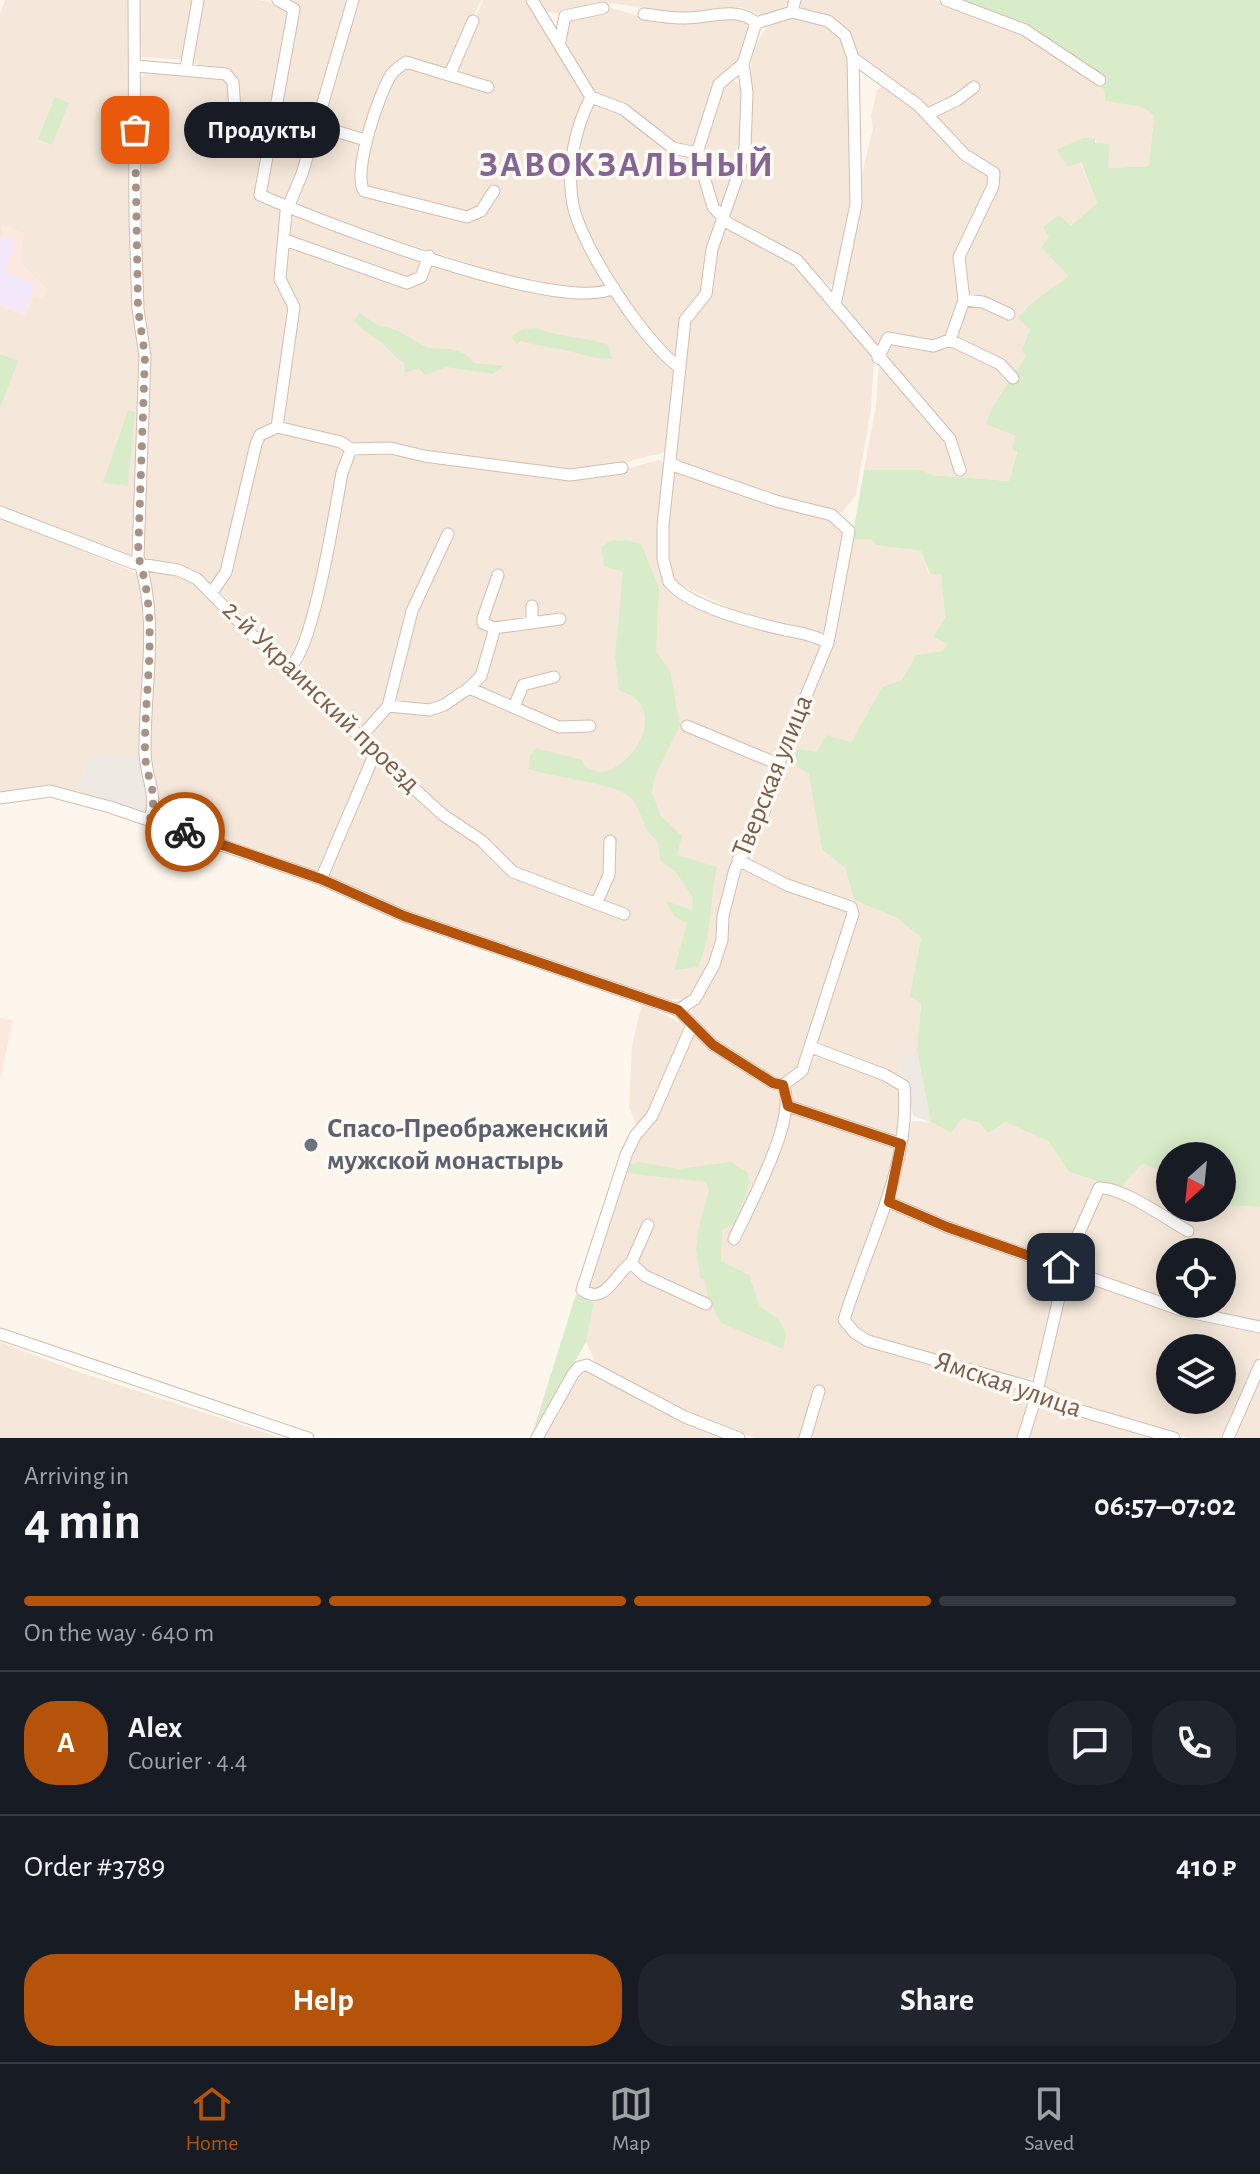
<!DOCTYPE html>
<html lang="en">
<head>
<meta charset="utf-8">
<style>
	:root { --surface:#171b24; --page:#20242c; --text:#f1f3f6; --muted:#9ea1a6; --line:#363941; --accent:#b45309 }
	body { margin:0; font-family:"Alegreya Sans",sans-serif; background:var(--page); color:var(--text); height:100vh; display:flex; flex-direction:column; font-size:30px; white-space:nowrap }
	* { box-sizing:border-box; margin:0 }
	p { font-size:26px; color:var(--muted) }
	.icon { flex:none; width:44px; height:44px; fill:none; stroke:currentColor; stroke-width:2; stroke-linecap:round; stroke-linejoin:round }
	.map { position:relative; height:1438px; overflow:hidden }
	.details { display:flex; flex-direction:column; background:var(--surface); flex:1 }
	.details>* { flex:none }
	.needle { width:52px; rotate:207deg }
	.buttons { position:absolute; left:1156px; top:1142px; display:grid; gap:16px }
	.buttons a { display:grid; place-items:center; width:80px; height:80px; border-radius:50%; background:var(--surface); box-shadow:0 4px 20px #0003; font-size:40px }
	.pin { position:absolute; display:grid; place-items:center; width:68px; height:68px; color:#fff; margin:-34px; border-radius:16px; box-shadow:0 4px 12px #0006 }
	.courier { position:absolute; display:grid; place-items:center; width:80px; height:80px; margin:-40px; border:6px solid #b45309; border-radius:50%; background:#fff; color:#222; box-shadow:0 2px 10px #0007 }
	.bubble { position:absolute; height:56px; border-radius:28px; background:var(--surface); box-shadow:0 4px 20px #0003; font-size:26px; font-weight:700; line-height:56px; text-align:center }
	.headline em { font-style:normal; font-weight:700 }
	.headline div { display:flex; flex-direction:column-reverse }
	.headline { display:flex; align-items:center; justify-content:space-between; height:136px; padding:0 24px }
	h1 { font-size:52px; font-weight:700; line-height:60px }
	.bar { display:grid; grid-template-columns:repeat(4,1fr); gap:12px 8px; align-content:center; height:96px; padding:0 24px }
	.bar i { height:10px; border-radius:6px; background:var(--line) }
	.bar .on { background:var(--accent) }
	.bar p { grid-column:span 4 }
	.line { display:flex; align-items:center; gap:20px; padding:0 24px; border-top:2px solid var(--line) }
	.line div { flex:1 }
	.round { display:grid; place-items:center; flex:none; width:84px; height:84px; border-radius:32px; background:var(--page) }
	.action { display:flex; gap:16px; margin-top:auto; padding:16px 24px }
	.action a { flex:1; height:92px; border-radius:32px; background:var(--accent); color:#fff; font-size:32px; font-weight:700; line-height:92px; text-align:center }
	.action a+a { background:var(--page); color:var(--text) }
	.menu { display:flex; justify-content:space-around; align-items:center; height:112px; border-top:2px solid var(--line); background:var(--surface); font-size:22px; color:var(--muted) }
	.menu a { display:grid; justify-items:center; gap:4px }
	.menu .on { color:var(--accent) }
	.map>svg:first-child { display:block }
	.residential { fill:#f5e8da; fill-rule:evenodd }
	.commercial { fill:#fde8e0 }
	.industrial { fill:#efe9e4 }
	.education { fill:#f3e8fa }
	.green { fill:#d8ecc9 }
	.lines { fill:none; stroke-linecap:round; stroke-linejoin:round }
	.street-casing { stroke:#d1beb0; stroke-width:13 }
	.street { stroke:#fff; stroke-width:11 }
	.done { stroke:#a89285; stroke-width:8; stroke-dasharray:0 14.4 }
	.route { stroke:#b45309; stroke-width:10 }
	.worship-dot { fill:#6b7280; stroke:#fffaf3; stroke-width:3 }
	.labels { text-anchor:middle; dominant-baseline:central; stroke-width:7; stroke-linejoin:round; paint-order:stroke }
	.street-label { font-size:28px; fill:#7a5c4d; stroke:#fffaf3 }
	.worship-label { font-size:28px; font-weight:bold; fill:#5b616d; stroke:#fffaf3; text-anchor:start }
	.district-label { font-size:36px; font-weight:bold; letter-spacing:2px; fill:#846695; stroke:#fffaf3 }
</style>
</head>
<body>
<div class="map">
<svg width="1260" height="1438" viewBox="0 0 1260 1438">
	<rect width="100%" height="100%" fill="#fdf6ec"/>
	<path class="residential" d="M 5,0 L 132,0 L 142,356 L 131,554 L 127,556 L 0,507 L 0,14 Z
		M 138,0 L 195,0 L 189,15 L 183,60 L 142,57 Z
		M 203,0 L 257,0 L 285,4 L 292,13 L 265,143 L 238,137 L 234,74 L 191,63 Z
		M 293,0 L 350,0 L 313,120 L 280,109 L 296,4 Z
		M 356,0 L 481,0 L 448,69 L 404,58 L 364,135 L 323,124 L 328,86 Z
		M 483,0 L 531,0 L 584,93 L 571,205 L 607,289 L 547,288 L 293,208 L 317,130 L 360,142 L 394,76 L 408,67 L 452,77 Z
		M 535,0 L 792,0 L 780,11 L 762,16 L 742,7 L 682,14 L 612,3 L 562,14 L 547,12 Z
		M 800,0 L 935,0 L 1016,29 L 1099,85 L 1104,90 L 1105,101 L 1143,106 L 1154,116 L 1149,166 L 1108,168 L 1095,139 L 1080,162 L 1097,203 L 1071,226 L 1049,237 L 1041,247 L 1068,276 L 1028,306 L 1019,318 L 1030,330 L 1021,351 L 1026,356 L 1014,374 L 955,336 L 963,311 L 960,267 L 998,177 L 854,50 L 831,19 L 801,7 Z
		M 611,8 L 644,17 L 737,17 L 748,21 L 749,33 L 739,62 L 727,72 L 693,146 L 674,145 L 656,133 L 633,110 L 593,95 L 565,46 L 566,17 Z
		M 792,16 L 825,23 L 836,32 L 848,53 L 853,199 L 837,283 L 829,285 L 728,214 L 743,174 L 752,54 L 763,32 L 772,22 Z
		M 146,71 L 219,76 L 228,82 L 232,131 L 261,155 L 256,191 L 282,209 L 277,279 L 290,302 L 273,418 L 265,428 L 224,572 L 217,582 L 210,583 L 198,575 L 143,558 L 140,80 Z
		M 731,78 L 743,87 L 742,148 L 722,207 L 716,205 L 702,152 L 722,85 Z
		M 883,86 L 916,107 L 991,178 L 955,260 L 960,299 L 947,335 L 937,341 L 885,334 L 878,346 L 839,304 L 860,182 L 873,129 L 871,116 L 877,90 Z
		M 595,105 L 609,106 L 696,160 L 716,218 L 702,294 L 684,312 L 676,360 L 652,335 L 618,287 L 597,253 L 576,202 L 579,129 L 589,109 Z
		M 278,120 L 310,127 L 299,174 L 286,201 L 264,194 Z
		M 290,212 L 424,258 L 419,275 L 407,281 L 288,235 Z
		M 725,227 L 796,260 L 874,358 L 871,409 L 856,495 L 842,513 L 776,497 L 676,459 L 690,318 L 710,299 L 715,250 Z
		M 289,245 L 408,286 L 423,279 L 429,262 L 546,292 L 616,295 L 676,369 L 666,452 L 633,460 L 615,468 L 571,472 L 424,452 L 390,443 L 350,443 L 290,425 L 283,419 L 295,314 L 283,282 Z
		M 888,342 L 946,344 L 998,367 L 1011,382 L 993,406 L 1016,436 L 1017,451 L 1009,481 L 932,475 L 922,470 L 864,470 L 876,406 L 878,372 Z
		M 278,432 L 339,445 L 345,456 L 308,620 L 294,656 L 287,656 L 255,634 L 219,589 L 262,440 Z
		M 365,452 L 519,469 L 615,472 L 659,460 L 666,464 L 659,563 L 664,586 L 690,603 L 819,644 L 820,651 L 773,765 L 760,811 L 733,860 L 719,939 L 694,992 L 684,999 L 666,999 L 406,911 L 329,878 L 328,870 L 373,761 L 380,761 L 480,845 L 511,875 L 584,904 L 516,870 L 445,813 L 306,675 L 302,666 L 313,634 L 345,474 L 353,458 Z
		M 677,472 L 831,519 L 845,533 L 825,631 L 821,633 L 747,616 L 677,583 L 671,576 L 668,553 L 669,488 L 673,473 Z
		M 0,517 L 141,575 L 147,657 L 141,755 L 88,755 L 77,791 L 51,786 L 0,793 Z
		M 852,539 L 873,539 L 876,545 L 921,551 L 929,574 L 941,573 L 945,617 L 933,637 L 947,644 L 943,651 L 916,655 L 902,681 L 882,687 L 851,742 L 817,753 L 791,748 L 833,641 Z
		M 155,571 L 194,581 L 369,751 L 319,874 L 210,837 L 154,813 L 148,754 L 155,659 L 150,575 Z
		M 787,761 L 810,774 L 822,850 L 845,868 L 854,900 L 897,918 L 921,938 L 911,995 L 921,1003 L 917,1050 L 903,1052 L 899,1075 L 848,1059 L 817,1041 L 856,908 L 854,900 L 773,875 L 753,860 L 752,852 L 770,818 Z
		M 743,866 L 847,910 L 848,914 L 800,1068 L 783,1080 L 775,1078 L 715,1043 L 692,1021 L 690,1014 L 707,981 Z
		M 642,1003 L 682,1024 L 684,1035 L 647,1115 L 637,1126 L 629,1107 L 632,1046 Z
		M 696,1036 L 772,1088 L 820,1055 L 895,1083 L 903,1109 L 888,1192 L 841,1324 L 1031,1396 L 1019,1438 L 755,1438 L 687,1415 L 598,1367 L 586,1342 L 594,1302 L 584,1294 L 629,1155 L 692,1037 Z
		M 963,1118 L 980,1123 L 1006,1122 L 1021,1127 L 1048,1141 L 1069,1172 L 1096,1182 L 1065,1260 L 1061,1262 L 947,1223 L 895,1197 L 892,1191 L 912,1121 L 931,1122 L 951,1133 Z
		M 1143,1162 L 1170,1176 L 1170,1208 L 1180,1208 L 1186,1220 L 1207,1223 L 1222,1205 L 1260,1207 L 1260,1322 L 1178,1304 L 1222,1304 L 1222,1252 L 1170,1252 L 1170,1301 L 1077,1270 L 1074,1255 L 1100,1195 L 1119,1189 Z
		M 890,1209 L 1060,1270 L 1062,1279 L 1034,1376 L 1019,1381 L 857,1331 L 849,1318 L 885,1212 Z
		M 1075,1279 L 1255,1328 L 1260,1332 L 1260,1352 L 1253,1377 L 1225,1438 L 1189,1438 L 1079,1407 L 1047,1393 L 1043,1384 L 1052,1337 ZM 1170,1348 L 1222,1348 L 1222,1400 L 1170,1400 Z
		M 0,1342 L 79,1372 L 282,1438 L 0,1438 Z
		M 586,1370 L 729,1438 L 543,1438 L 563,1406 L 567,1392 Z
		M 1260,1373 L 1260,1438 L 1231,1438 Z
		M 1041,1399 L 1078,1413 L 1163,1438 L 1025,1438 L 1037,1402 Z"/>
	<path class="commercial" d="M 2,225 L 24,233 L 21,263 L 47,289 L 43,298 L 34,296 L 25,316 L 0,306 Z
		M 0,1018 L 13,1020 L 0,1081 Z"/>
	<path class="industrial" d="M 88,755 L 141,755 L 151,793 L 148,809 L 144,812 L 77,791 Z
		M 917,1050 L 925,1085 L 931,1122 L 913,1116 L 907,1080 L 899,1075 L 903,1052 Z"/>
	<path class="education" d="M 0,237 L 15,242 L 4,272 L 35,284 L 24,313 L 0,304 Z"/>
	<path class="green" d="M 959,0 L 1260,0 L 1260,1207 L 1222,1205 L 1222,1156 L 1170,1156 L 1170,1176 L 1143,1163 L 1119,1189 L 1069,1172 L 1048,1141 L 1006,1122 L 988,1133 L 980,1123 L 963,1118 L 951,1133 L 931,1122 L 917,1050 L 921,1004 L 910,996 L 921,938 L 897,918 L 854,900 L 845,868 L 822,850 L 809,774 L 787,761 L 791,748 L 817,752 L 826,735 L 851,742 L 882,687 L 902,680 L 916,655 L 943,651 L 947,644 L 933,637 L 945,617 L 941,574 L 930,574 L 921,551 L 876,545 L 872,539 L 852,539 L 864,470 L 922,470 L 932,475 L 1009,481 L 1017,452 L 1012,449 L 1016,436 L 986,424 L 993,406 L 1026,356 L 1021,351 L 1030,330 L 1018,318 L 1028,306 L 1068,276 L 1041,247 L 1049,237 L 1043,227 L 1059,215 L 1071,226 L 1097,203 L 1081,162 L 1068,167 L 1056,150 L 1083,138 L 1095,138 L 1095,143 L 1110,144 L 1108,168 L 1149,166 L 1154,116 L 1143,107 L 1105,101 L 1104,90 L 1099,85 L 1027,28 Z
		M 55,97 L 69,103 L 52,145 L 38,139 Z
		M 360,313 L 377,325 L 394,329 L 428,348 L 451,349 L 466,354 L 474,363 L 504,366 L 493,374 L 446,367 L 425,375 L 419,368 L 405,373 L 404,363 C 393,357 389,348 379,341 C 370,334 362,330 354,320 Z
		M 537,328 C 561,338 583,336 608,345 L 612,359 C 596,359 588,356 573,352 C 556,347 539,347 521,341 L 517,345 L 511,337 L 522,329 Z
		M 0,354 L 18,361 L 0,408 Z
		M 128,410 L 135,412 L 128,486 L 103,483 Z
		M 627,540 L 641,544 L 659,588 L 656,651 L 670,671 L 680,725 L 654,778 L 652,792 L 661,816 L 682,836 L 677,855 L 717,867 C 709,904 713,932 698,967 L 674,970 L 687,923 L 674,916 L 666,901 L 692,910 L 693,898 L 676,872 L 660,860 L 658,842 C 638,823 645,816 632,799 C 619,783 553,778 529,769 L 530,755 L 536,748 L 582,760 L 585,767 C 589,768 599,773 603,772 C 630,766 661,724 636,699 C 632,695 624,693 619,690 L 615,657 L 623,572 L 604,566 L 601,547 L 610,541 Z
		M 639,1162 L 679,1169 L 730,1162 L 748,1173 L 750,1182 L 735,1223 L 722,1230 L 721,1261 L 749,1275 L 760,1307 L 779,1319 L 786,1334 L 783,1349 L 721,1323 L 708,1299 L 705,1280 L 700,1278 L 696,1250 L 698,1229 L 709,1190 L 706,1182 L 625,1173 L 630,1164 Z
		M 576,1294 L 594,1302 L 586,1342 L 531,1438 Z"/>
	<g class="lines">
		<g class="street-casing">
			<path id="street" d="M 134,0 L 135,219 L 138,309 L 145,356 L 138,556 C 160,621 144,686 145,753 C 146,779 158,794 150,819
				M 278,0 L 294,9 L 260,195 C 319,221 561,316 614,288
				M 532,0 L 591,97 C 575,128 566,169 573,205 C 582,248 644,342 680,368
				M 946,0 L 1025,30 L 1100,80
				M 792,12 L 795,0
				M 644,14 C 657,16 670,18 683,18 C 707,19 737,5 756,23 L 792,12 L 828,21 L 845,35 L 853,58 L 918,105 L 965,155 L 994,173 L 993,186 L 959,257 L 964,300 L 950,340
				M 756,23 L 743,64 L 747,92 L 745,148 L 738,175 L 712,249 L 706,294 L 685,320 L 663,525 L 663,559 L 669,582 C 689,607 754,623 785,630 C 800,633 815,635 828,643
				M 560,41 L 565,16 L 603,8
				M 743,64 L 719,84 L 697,153 L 713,207 L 728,223 L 797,260 L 950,439 L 960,470
				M 137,66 L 226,74 L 233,82 L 237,140 L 266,150
				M 186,68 L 198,0
				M 450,74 L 473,21
				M 488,87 L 406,62 C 401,66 394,70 391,75 C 379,93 352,173 364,191 L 467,217 L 481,211 L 494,191
				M 591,97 L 623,109 L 673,148 L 697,153
				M 276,114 L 366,140
				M 928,114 L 957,100 L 974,87
				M 285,240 L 407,283 L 421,277 L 429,256
				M 964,300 L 983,302 L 1009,314
				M 835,305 L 856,204 L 853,58
				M 878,358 L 888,338 L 933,346 L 950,340 L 1000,364 L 1013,378
				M 277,427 L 294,307 L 280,279 L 286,212 L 302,174 L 353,0
				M 277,427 L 341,442 L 351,449 L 391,448 L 424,456 L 570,475 L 622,468
				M 670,462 L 678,467 L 776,501 L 832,515 L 849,531 L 828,643 L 782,754 L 763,816 L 735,869 L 723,916 L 722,940 L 714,965 L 695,999 L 678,1010
				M 0,512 L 133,563 L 178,570 L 197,579 L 253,636 L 299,673 L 375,753 L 443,815 L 482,841 L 513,872 L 624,914
				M 213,591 L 226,572 L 256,444 L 260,435 L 277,427
				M 532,621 L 532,606
				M 494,628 L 560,619
				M 291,666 C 314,646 335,510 342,473 L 351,449
				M 469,688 L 481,676 L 493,635 L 494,628 L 483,623 L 483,618 L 498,575
				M 388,706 L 430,710 L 444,705 L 469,688 L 559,727 L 590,726
				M 514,707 L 523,685 L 554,677
				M 687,726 L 778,764
				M 360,738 L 388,706 L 412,611 L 448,534
				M 0,798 L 50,791 L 110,807 L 321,879 L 404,916 L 678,1010 L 713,1045 L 773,1083 L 783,1085
				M 738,860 L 787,885 L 851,907 L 853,914 L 802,1071 L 783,1085
				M 321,879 L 375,753
				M 596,904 L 609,875 L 610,841
				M 691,1027 L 652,1116 L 635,1136 L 626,1155 L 582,1290 C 605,1306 614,1275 631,1263 L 645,1276 L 706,1304
				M 811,1047 L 885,1075 L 904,1086 C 911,1168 867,1243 844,1320 L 855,1333 L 868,1341 L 1037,1389 L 1078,1410 L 1174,1438
				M 788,1106 L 901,1144
				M 889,1202 L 947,1227 L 1184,1311 L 1260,1327
				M 734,1239 C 749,1206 799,1117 783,1085
				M 631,1263 L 648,1225
				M 0,1334 L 308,1438
				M 537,1438 L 573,1374 L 579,1367 L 587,1365 L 685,1417 L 739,1438
				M 805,1438 L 819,1391
				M 1023,1438 L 1035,1400 L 1069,1255 L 1099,1188 C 1121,1186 1168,1220 1188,1231
				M 1228,1438 L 1260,1365"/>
		</g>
		<use href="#street" class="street"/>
	</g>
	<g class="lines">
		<path class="done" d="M 135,130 L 138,309 L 145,356 L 138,556 C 160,621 144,686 145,753 C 146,780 159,790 150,819 L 185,832"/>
		<path class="route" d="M 185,832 L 321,879 L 404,916 L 678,1010 L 713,1045 L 773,1083 L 783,1085 L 788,1106 L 901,1144 L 889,1202 L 947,1227 L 1061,1267"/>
	</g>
	<circle class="worship-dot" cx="311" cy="1145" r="8"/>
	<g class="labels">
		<g class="street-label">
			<text transform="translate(321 697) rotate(44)">2-й Украинский проезд</text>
			<text transform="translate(773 776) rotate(-68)">Тверская улица</text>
			<text transform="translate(1008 1385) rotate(19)">Ямская улица</text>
		</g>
		<g class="worship-label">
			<text x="327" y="1129">Спасо-Преображенский<tspan x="327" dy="32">мужской монастырь</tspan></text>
		</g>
		<g class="district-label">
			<text x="627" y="165">ЗАВОКЗАЛЬНЫЙ</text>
		</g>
	</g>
</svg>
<div class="buttons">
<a><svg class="needle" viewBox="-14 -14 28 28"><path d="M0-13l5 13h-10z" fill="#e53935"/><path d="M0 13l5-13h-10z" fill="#9ea1a6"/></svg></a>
<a><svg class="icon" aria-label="locate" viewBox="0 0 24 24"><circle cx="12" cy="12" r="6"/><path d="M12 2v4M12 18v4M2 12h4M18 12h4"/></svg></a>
<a><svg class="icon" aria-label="layers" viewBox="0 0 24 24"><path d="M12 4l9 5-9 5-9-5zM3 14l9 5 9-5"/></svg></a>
</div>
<div class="pin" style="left:135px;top:130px;background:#ea580c"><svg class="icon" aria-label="bag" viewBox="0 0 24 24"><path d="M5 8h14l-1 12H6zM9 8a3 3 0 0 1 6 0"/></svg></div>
<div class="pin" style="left:1061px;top:1267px;background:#1f2937"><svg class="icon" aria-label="home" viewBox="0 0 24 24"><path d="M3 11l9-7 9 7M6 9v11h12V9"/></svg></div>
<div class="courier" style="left:185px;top:832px"><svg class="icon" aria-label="bike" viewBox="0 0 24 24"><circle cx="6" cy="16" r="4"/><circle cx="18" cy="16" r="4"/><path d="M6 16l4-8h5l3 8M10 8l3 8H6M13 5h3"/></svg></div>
<div class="bubble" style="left:184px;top:102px;width:156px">Продукты</div>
</div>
<section class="details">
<div class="headline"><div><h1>4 min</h1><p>Arriving in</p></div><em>06:57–07:02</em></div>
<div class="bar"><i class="on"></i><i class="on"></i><i class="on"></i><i></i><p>On the way · 640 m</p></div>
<div class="line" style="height:144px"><b class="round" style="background:var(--accent);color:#fff">A</b><div><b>Alex</b><p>Courier · 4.4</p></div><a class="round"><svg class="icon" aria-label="chat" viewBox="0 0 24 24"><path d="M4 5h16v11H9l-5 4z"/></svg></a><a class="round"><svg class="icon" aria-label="phone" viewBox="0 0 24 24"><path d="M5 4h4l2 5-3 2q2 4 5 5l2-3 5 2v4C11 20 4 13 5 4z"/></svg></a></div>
<div class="line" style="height:104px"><div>Order #3789</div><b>410 ₽</b></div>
<div class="action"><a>Help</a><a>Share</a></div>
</section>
<nav class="menu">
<a class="on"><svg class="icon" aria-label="home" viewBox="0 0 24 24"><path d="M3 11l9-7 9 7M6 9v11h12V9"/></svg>Home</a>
<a><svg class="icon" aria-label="map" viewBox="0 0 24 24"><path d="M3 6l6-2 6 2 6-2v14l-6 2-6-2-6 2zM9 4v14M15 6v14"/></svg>Map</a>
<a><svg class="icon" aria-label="saved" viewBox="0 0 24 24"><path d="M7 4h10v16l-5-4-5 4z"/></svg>Saved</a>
</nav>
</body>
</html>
